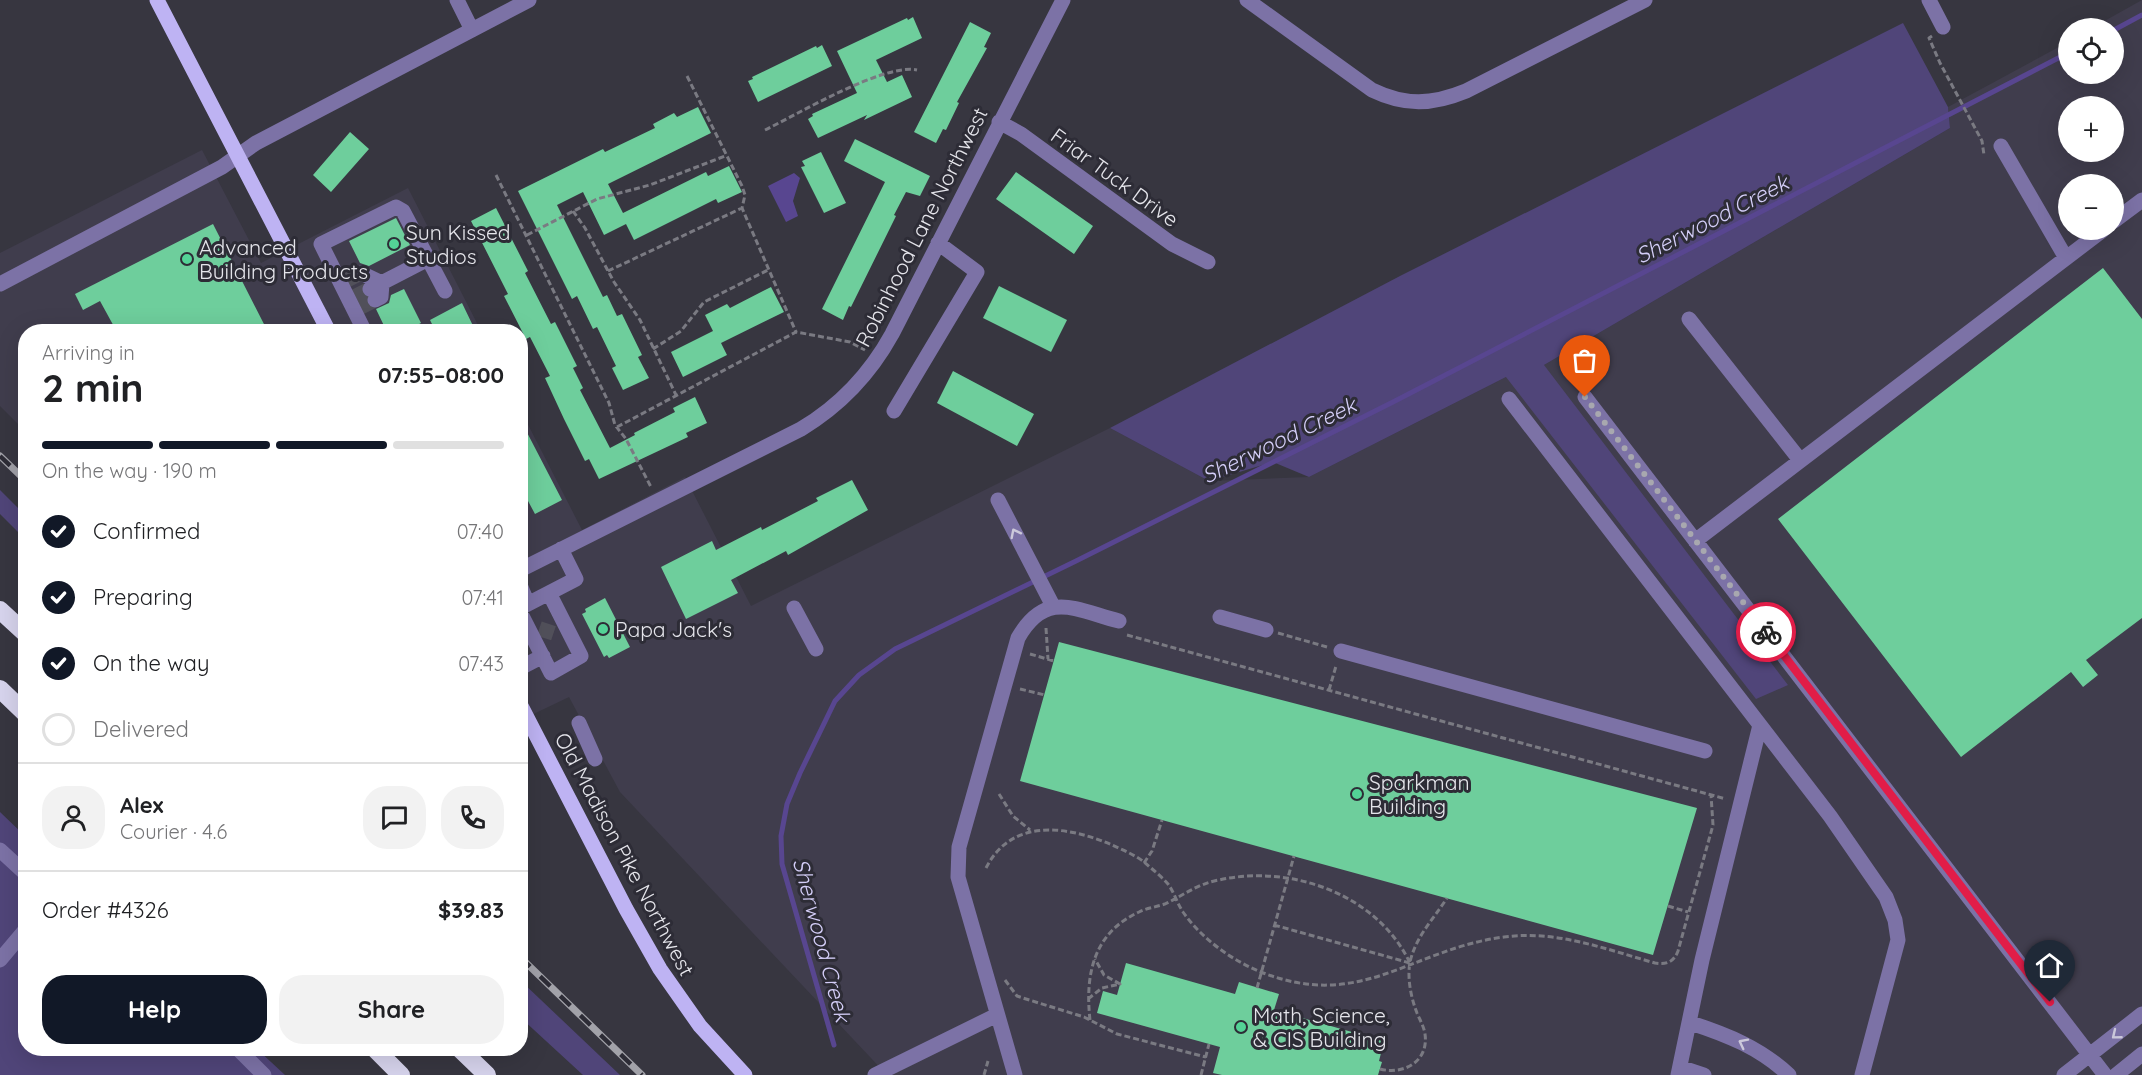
<!DOCTYPE html>
<html lang="en">
<head>
<meta charset="utf-8">
<style>
	:root { --surface:#fff; --page:#f2f2f2; --text:#202124; --muted:#757577; --line:#e0e0e0; --accent:#111827 }
	body { margin:0; font-family:Quicksand,sans-serif; background:var(--page); color:var(--text); height:100vh; display:flex; flex-direction:column; font-size:22px; white-space:nowrap }
	* { box-sizing:border-box; margin:0 }
	p { font-size:20px; color:var(--muted) }
	.icon { flex:none; width:33px; height:33px; fill:none; stroke:currentColor; stroke-width:2; stroke-linecap:round; stroke-linejoin:round }
	.map { position:relative; flex:1; overflow:hidden }
	.details { position:absolute; left:18px; top:324px; width:510px; height:732px; display:flex; flex-direction:column; background:var(--surface); border-radius:24px; box-shadow:0 6px 24px #0002 }
	.details>* { flex:none }
	.fabs { position:absolute; left:2058px; top:18px; display:grid; gap:12px }
	.fabs a { display:grid; place-items:center; width:66px; height:66px; border-radius:50%; background:var(--surface); box-shadow:0 6px 24px #0002; font-size:30px }
	.pin { position:absolute; display:grid; place-items:center; width:51px; height:51px; color:#fff; margin:-62px -26px; border-radius:50% 50% 50% 0; rotate:-45deg; box-shadow:0 0 6px #0007 }
	.pin .icon { rotate:45deg }
	.courier { position:absolute; display:grid; place-items:center; width:60px; height:60px; margin:-30px; border:4px solid #e11d48; border-radius:50%; background:#fff; color:#222; box-shadow:0 2px 8px #0007 }
	.headline em { font-style:normal; font-weight:700 }
	.headline div { display:flex; flex-direction:column-reverse }
	.headline { display:flex; align-items:center; justify-content:space-between; height:102px; padding:0 24px }
	h1 { font-size:39px; font-weight:700; line-height:45px }
	.bar { display:grid; grid-template-columns:repeat(4,1fr); gap:9px 6px; align-content:center; height:72px; padding:0 24px }
	.bar i { height:8px; border-radius:4px; background:var(--line) }
	.bar .current { background:var(--accent) }
	.bar p { grid-column:span 4 }
	.line { display:flex; align-items:center; gap:15px; padding:0 24px; border-top:2px solid var(--line) }
	.line div { flex:1 }
	.round { display:grid; place-items:center; flex:none; width:63px; height:63px; border-radius:24px; background:var(--page) }
	ol { padding:0 24px; list-style:none }
	li { display:flex; align-items:center; gap:18px; height:66px }
	li p { margin-inline-start:auto }
	li .icon { padding:6px; border-radius:50%; background:var(--accent); color:#fff; stroke-width:4 }
	li:last-child { color:var(--muted) }
	li i { width:33px; height:33px; border:3px solid var(--line); border-radius:50% }
	.action { display:flex; gap:12px; margin-top:auto; padding:12px 24px }
	.action a { flex:1; height:69px; border-radius:24px; background:var(--accent); color:#fff; font-size:24px; font-weight:700; line-height:69px; text-align:center }
	.action a+a { background:var(--page); color:var(--text) }
	.map>svg:first-child { display:block }
	.built { fill:#403d4d; fill-rule:evenodd }
	.green { fill:#504579 }
	.water { fill:#584690 }
	.lines { fill:none; stroke-linecap:round; stroke-linejoin:round }
	.stream { stroke:#584690; stroke-width:5 }
	.building { fill:#6ece9c }
	.minor-tunnel { stroke:#51505a; stroke-width:15; stroke-dasharray:15 8; stroke-linecap:butt }
	.path { stroke:#7a7a82; stroke-width:3; stroke-dasharray:6 3; stroke-linecap:butt }
	.minor { stroke:#7c72a6; stroke-width:15 }
	.major { stroke:#beb3f3; stroke-width:15 }
	.highway { stroke:#d7d4ed; stroke-width:18 }
	.rail-casing { stroke:#a2a2a9; stroke-width:7 }
	.rail { stroke:#2d2c36; stroke-width:4.5; stroke-dasharray:14; stroke-linecap:butt }
	.oneway { stroke:#cbc8da }
	.done { stroke:#a8a8af; stroke-width:6; stroke-dasharray:0 10.8 }
	.route { stroke:#e11d48; stroke-width:8 }
	.poi-dot { fill:#53d396; stroke:#2d2c36; stroke-width:2 }
	.labels { text-anchor:middle; dominant-baseline:central; stroke-width:6; stroke-linejoin:round; paint-order:stroke }
	.street-label { font-size:21px; fill:#e5e5eb; stroke:#2d2c36 }
	.poi-label { font-size:21px; fill:#e5e5eb; stroke:#2d2c36; text-anchor:start }
	.water-label { font-size:22px; font-style:italic; fill:#d4cef8; stroke:#2d2c36 }
</style>
</head>
<body>
<div class="map">
<svg width="2142" height="1075" viewBox="0 0 2142 1075">
	<rect width="100%" height="100%" fill="#373640"/>
	<path class="built" d="M 2142,0 L 2142,1075 L 887,1075 L 620,792 L 569,697 L 521,720 L 520,409 L 582,530 L 685,477 L 751,606 L 1110,428 L 1209,481 L 1309,477 L 1506,377 L 1544,365 L 1950,128 L 1948,107 L 2068,42 L 2068,74 L 2114,74 L 2114,28 L 2092,28 ZM 2068,106 L 2114,106 L 2114,152 L 2068,152 ZM 2068,184 L 2114,184 L 2114,230 L 2068,230 Z
		M 202,150 L 261,263 L 408,188 L 481,331 L 26,332 L 25,431 L 0,406 L 0,253 Z"/>
	<path class="green" d="M 1903,23 L 1948,107 L 1950,128 L 1544,365 L 1788,685 L 1756,699 L 1506,377 L 1309,477 L 1273,462 L 1209,481 L 1110,428 L 1400,276 Z
		M 0,490 L 25,515 L 25,539 L 0,514 Z
		M 0,812 L 25,836 L 26,1048 L 257,1049 L 285,1075 L 0,1075 Z
		M 521,981 L 620,1075 L 583,1075 L 521,1018 Z"/>
	<path class="water" d="M 794,173 L 800,178 L 793,201 L 798,216 L 786,222 L 768,186 Z"/>
	<g class="lines">
		<path class="stream" d="M 2114,30 L 2142,15
			M 834,1045 L 782,864 L 781,836 L 787,804 L 800,773 L 835,701 L 859,675 L 895,649 L 1076,561 L 1395,401 L 2068,53"/>
	</g>
	<path class="building" d="M 913,17 L 922,38 L 876,60 L 887,82 L 902,75 L 912,97 L 864,120 L 867,115 L 818,138 L 808,119 L 813,116 L 812,114 L 857,93 L 837,51 L 907,18 L 908,20 Z
		M 970,22 L 991,33 L 984,47 L 987,48 L 957,102 L 959,103 L 946,130 L 943,129 L 936,143 L 914,132 Z
		M 822,45 L 832,66 L 758,102 L 748,81 L 753,79 L 752,77 L 816,46 L 817,48 Z
		M 698,107 L 711,133 L 608,184 L 623,213 L 706,172 L 708,176 L 729,166 L 742,192 L 718,203 L 716,199 L 634,240 L 626,224 L 604,235 L 583,192 L 557,205 L 603,297 L 607,295 L 617,316 L 622,314 L 642,355 L 638,357 L 649,378 L 623,390 L 612,368 L 616,366 L 597,327 L 593,329 L 577,296 L 572,299 L 518,191 L 603,149 L 605,152 L 655,128 L 653,124 L 674,113 L 677,117 Z
		M 350,132 L 369,149 L 331,192 L 313,175 Z
		M 855,139 L 930,176 L 920,196 L 906,192 L 894,215 L 896,216 L 851,307 L 849,306 L 843,320 L 822,309 L 885,182 L 844,161 Z
		M 821,152 L 846,203 L 824,213 L 801,167 L 805,166 L 802,161 Z
		M 1016,172 L 1093,226 L 1074,254 L 996,199 Z
		M 496,208 L 528,271 L 525,273 L 551,324 L 555,322 L 577,366 L 573,368 L 583,388 L 580,390 L 610,448 L 635,435 L 634,433 L 675,412 L 673,408 L 695,397 L 707,423 L 686,433 L 688,437 L 599,479 L 589,459 L 585,461 L 564,419 L 545,378 L 550,376 L 530,337 L 526,339 L 504,296 L 508,294 L 471,221 Z
		M 396,218 L 410,245 L 369,266 L 360,263 L 349,241 Z
		M 213,224 L 268,332 L 117,332 L 100,301 L 83,310 L 75,294 Z
		M 2103,268 L 2142,319 L 2142,618 L 2086,660 L 2098,675 L 2083,687 L 2071,672 L 1961,757 L 1778,519 Z
		M 999,286 L 1067,320 L 1051,352 L 983,318 Z
		M 771,287 L 784,312 L 721,343 L 727,355 L 683,377 L 671,352 L 713,331 L 705,315 L 727,304 L 730,308 Z
		M 404,289 L 421,323 L 404,332 L 387,332 L 376,309 L 389,303 L 391,295 Z
		M 462,303 L 476,332 L 436,332 L 430,320 Z
		M 953,371 L 1034,414 L 1017,446 L 937,403 Z
		M 520,419 L 562,500 L 535,514 L 520,486 Z
		M 852,480 L 868,510 L 788,555 L 786,551 L 731,580 L 738,593 L 686,619 L 661,567 L 712,541 L 716,550 L 761,527 L 762,530 L 818,501 L 816,498 Z
		M 605,598 L 630,647 L 609,658 L 607,655 L 604,657 L 582,614 L 586,612 L 585,609 Z
		M 1059,642 L 1697,808 L 1653,955 L 1020,781 Z
		M 1126,963 L 1235,994 L 1239,982 L 1279,994 L 1274,1010 L 1384,1041 L 1379,1061 L 1382,1062 L 1378,1075 L 1222,1075 L 1213,1073 L 1220,1047 L 1097,1013 L 1103,991 L 1117,995 Z"/>
	<g class="lines">
		<path class="minor-tunnel" d="M 345,281 L 361,273
			M 354,297 L 370,289
			M 359,308 L 375,300
			M 544,638 L 551,617"/>
		<path class="path" d="M 1932,36 L 1929,38 L 1940,63 L 1982,141 L 1984,155
			M 687,76 L 742,186 L 745,195 L 742,208 L 796,332
			M 765,130 C 798,114 884,63 917,70
			M 496,175 L 609,403 L 615,425 L 626,439 L 651,487
			M 573,211 L 585,228 L 614,282 L 640,320 L 676,395
			M 527,235 L 597,199 L 650,185 L 725,156
			M 608,271 L 742,208
			M 653,349 L 681,331 L 704,302 L 768,270
			M 617,427 L 796,332 L 850,342 L 865,350
			M 1046,628 L 1048,659
			M 1278,633 L 1327,647
			M 1127,635 L 1726,799
			M 1030,654 L 1054,661
			M 1020,689 L 1045,695
			M 1329,690 L 1336,666
			M 999,794 L 1013,816 L 1030,830
			M 1144,863 L 1152,851 L 1162,820
			M 986,868 C 1012,817 1068,826 1112,845 C 1123,850 1135,855 1144,862 C 1152,869 1161,876 1168,884 C 1174,892 1177,903 1183,912 C 1201,938 1231,960 1261,972 C 1361,1012 1411,949 1504,937 C 1557,930 1605,949 1655,963 C 1666,965 1674,962 1678,951 L 1713,825 L 1711,795
			M 1668,906 L 1688,912
			M 1274,925 L 1410,963
			M 1005,980 L 1017,996 L 1026,999 L 1084,1017 L 1117,1034 L 1206,1057
			M 1257,988 L 1294,856
			M 1088,999 L 1102,988 L 1120,984 L 1104,975 L 1095,959
			M 1090,1020 C 1085,975 1093,933 1139,912 C 1147,908 1156,907 1165,904 C 1184,895 1197,884 1219,880 C 1291,864 1377,894 1410,963
			M 1380,1069 C 1403,1075 1429,1062 1425,1034 C 1424,1027 1420,1020 1417,1013 C 1411,998 1407,978 1410,962 C 1416,936 1433,920 1447,898
			M 984,1075 L 988,1061
			M 1201,1075 L 1209,1044"/>
		<path class="minor" d="M 457,0 L 472,30
			M 1247,0 L 1372,90 C 1405,106 1432,105 1466,91 L 1645,0
			M 1929,0 L 1943,27
			M 999,122 L 1021,134 L 1172,244 L 1208,262
			M 2001,146 L 2066,258
			M 2114,221 L 2142,200
			M 361,273 L 382,283 L 381,297 L 375,300
			M 0,284 L 222,167 L 256,143 L 529,0
			M 370,289 L 428,259
			M 1689,319 L 1800,460
			M 365,332 L 321,244 L 396,207 L 403,211 L 445,291
			M 1585,397 L 2105,1075
			M 1509,399 L 1830,816 L 1886,897 L 1895,920 L 1898,940 L 1862,1075
			M 894,411 L 977,272 L 938,243
			M 998,500 L 1053,606
			M 1695,541 L 2103,230
			M 520,570 L 801,429 C 841,405 870,374 892,334 L 1063,0
			M 520,585 L 528,604
			M 520,608 L 576,579 L 561,549
			M 794,608 L 816,649
			M 520,612 L 551,673 L 581,656 L 549,593
			M 1220,617 L 1266,630
			M 1341,651 L 1705,751
			M 520,668 L 543,656
			M 579,723 L 595,759
			M 0,850 L 26,874
			M 0,960 L 26,929
			M 1691,1023 C 1728,1035 1760,1048 1789,1075
			M 237,1048 L 264,1075
			M 1680,1067 L 1704,1075
			M 875,1075 L 997,1015
			M 1015,1075 L 958,877 L 959,847 L 1018,638 C 1046,589 1076,610 1119,621
			M 1678,1075 L 1702,960 L 1760,725
			M 2064,1075 L 2142,1014
			M 2116,1075 L 2142,1054"/>
		<path class="major" d="M 157,0 L 329,332
			M 520,704 L 626,909 L 660,969 L 700,1026 L 745,1075"/>
		<path class="highway" d="M 0,610 L 26,634
			M 0,689 L 26,714
			M 374,1048 L 401,1075
			M 459,1048 L 487,1075"/>
		<g class="rail-casing">
			<path id="rail" d="M 0,456 L 26,481
				M 520,957 L 642,1075"/>
		</g>
		<use href="#rail" class="rail"/>
	</g>
	<defs><path id="oneway-chevron" d="M-2-3.5L2.5 0L-2 3.5" fill="none" stroke-width="1.6" stroke-linecap="round" stroke-linejoin="round" transform="scale(1.5)"/></defs>
	<g class="oneway">
		<use href="#oneway-chevron" transform="translate(1015 533) rotate(-117)"/>
		<use href="#oneway-chevron" transform="translate(2116 1035) rotate(141)"/>
		<use href="#oneway-chevron" transform="translate(1743 1043) rotate(-153)"/>
	</g>
	<g class="lines">
		<path class="done" d="M 1585,397 L 1766,632"/>
		<path class="route" d="M 1766,632 L 2050,1002"/>
	</g>
	<g class="poi-dot">
		<circle cx="394" cy="244" r="6"/>
		<circle cx="187" cy="259" r="6"/>
		<circle cx="603" cy="629" r="6"/>
		<circle cx="1357" cy="794" r="6"/>
		<circle cx="1241" cy="1027" r="6"/>
	</g>
	<g class="labels">
		<g class="street-label">
			<text transform="translate(1115 177) rotate(36)">Friar Tuck Drive</text>
			<text transform="translate(921 227) rotate(-63)">Robinhood Lane Northwest</text>
			<text transform="translate(625 854) rotate(62)">Old Madison Pike Northwest</text>
		</g>
		<g class="poi-label">
			<text x="406" y="232">Sun Kissed<tspan x="406" dy="24">Studios</tspan></text>
			<text x="199" y="247">Advanced<tspan x="199" dy="24">Building Products</tspan></text>
			<text x="615" y="629">Papa Jack's</text>
			<text x="1369" y="782">Sparkman<tspan x="1369" dy="24">Building</tspan></text>
			<text x="1253" y="1015">Math, Science,<tspan x="1253" dy="24">&amp; CIS Building</tspan></text>
		</g>
		<g class="water-label">
			<text transform="translate(1712 219) rotate(-27)">Sherwood Creek</text>
			<text transform="translate(1279 440) rotate(-26)">Sherwood Creek</text>
			<text transform="translate(822 940) rotate(75)">Sherwood Creek</text>
		</g>
	</g>
</svg>
<div class="fabs">
<a><svg class="icon" aria-label="locate" viewBox="0 0 24 24"><circle cx="12" cy="12" r="6"/><path d="M12 2v4M12 18v4M2 12h4M18 12h4"/></svg></a>
<a>+</a>
<a>−</a>
</div>
<div class="pin" style="left:1585px;top:397px;background:#ea580c"><svg class="icon" aria-label="bag" viewBox="0 0 24 24"><path d="M5 8h14l-1 12H6zM9 8a3 3 0 0 1 6 0"/></svg></div>
<div class="pin" style="left:2050px;top:1002px;background:#1f2937"><svg class="icon" aria-label="home" viewBox="0 0 24 24"><path d="M3 11l9-7 9 7M6 9v11h12V9"/></svg></div>
<div class="courier" style="left:1766px;top:632px"><svg class="icon" aria-label="bike" viewBox="0 0 24 24"><circle cx="6" cy="16" r="4"/><circle cx="18" cy="16" r="4"/><path d="M6 16l4-8h5l3 8M10 8l3 8H6M13 5h3"/></svg></div>
<section class="details">
<div class="headline"><div><h1>2 min</h1><p>Arriving in</p></div><em>07:55–08:00</em></div>
<div class="bar"><i class="current"></i><i class="current"></i><i class="current"></i><i></i><p>On the way · 190 m</p></div>
<ol>
<li><svg class="icon" aria-label="check" viewBox="0 0 24 24"><path d="M5 12l5 5 9-10"/></svg>Confirmed<p>07:40</p></li>
<li><svg class="icon" aria-label="check" viewBox="0 0 24 24"><path d="M5 12l5 5 9-10"/></svg>Preparing<p>07:41</p></li>
<li><svg class="icon" aria-label="check" viewBox="0 0 24 24"><path d="M5 12l5 5 9-10"/></svg>On the way<p>07:43</p></li>
<li><i></i>Delivered</li>
</ol>
<div class="line" style="height:108px"><a class="round"><svg class="icon" aria-label="person" viewBox="0 0 24 24"><circle cx="12" cy="8" r="4"/><path d="M4 21q1-7 8-7t8 7"/></svg></a><div><b>Alex</b><p>Courier · 4.6</p></div><a class="round"><svg class="icon" aria-label="chat" viewBox="0 0 24 24"><path d="M4 5h16v11H9l-5 4z"/></svg></a><a class="round"><svg class="icon" aria-label="phone" viewBox="0 0 24 24"><path d="M5 4h4l2 5-3 2q2 4 5 5l2-3 5 2v4C11 20 4 13 5 4z"/></svg></a></div>
<div class="line" style="height:78px"><div>Order #4326</div><b>$39.83</b></div>
<div class="action"><a>Help</a><a>Share</a></div>
</section>
</div>
</body>
</html>
